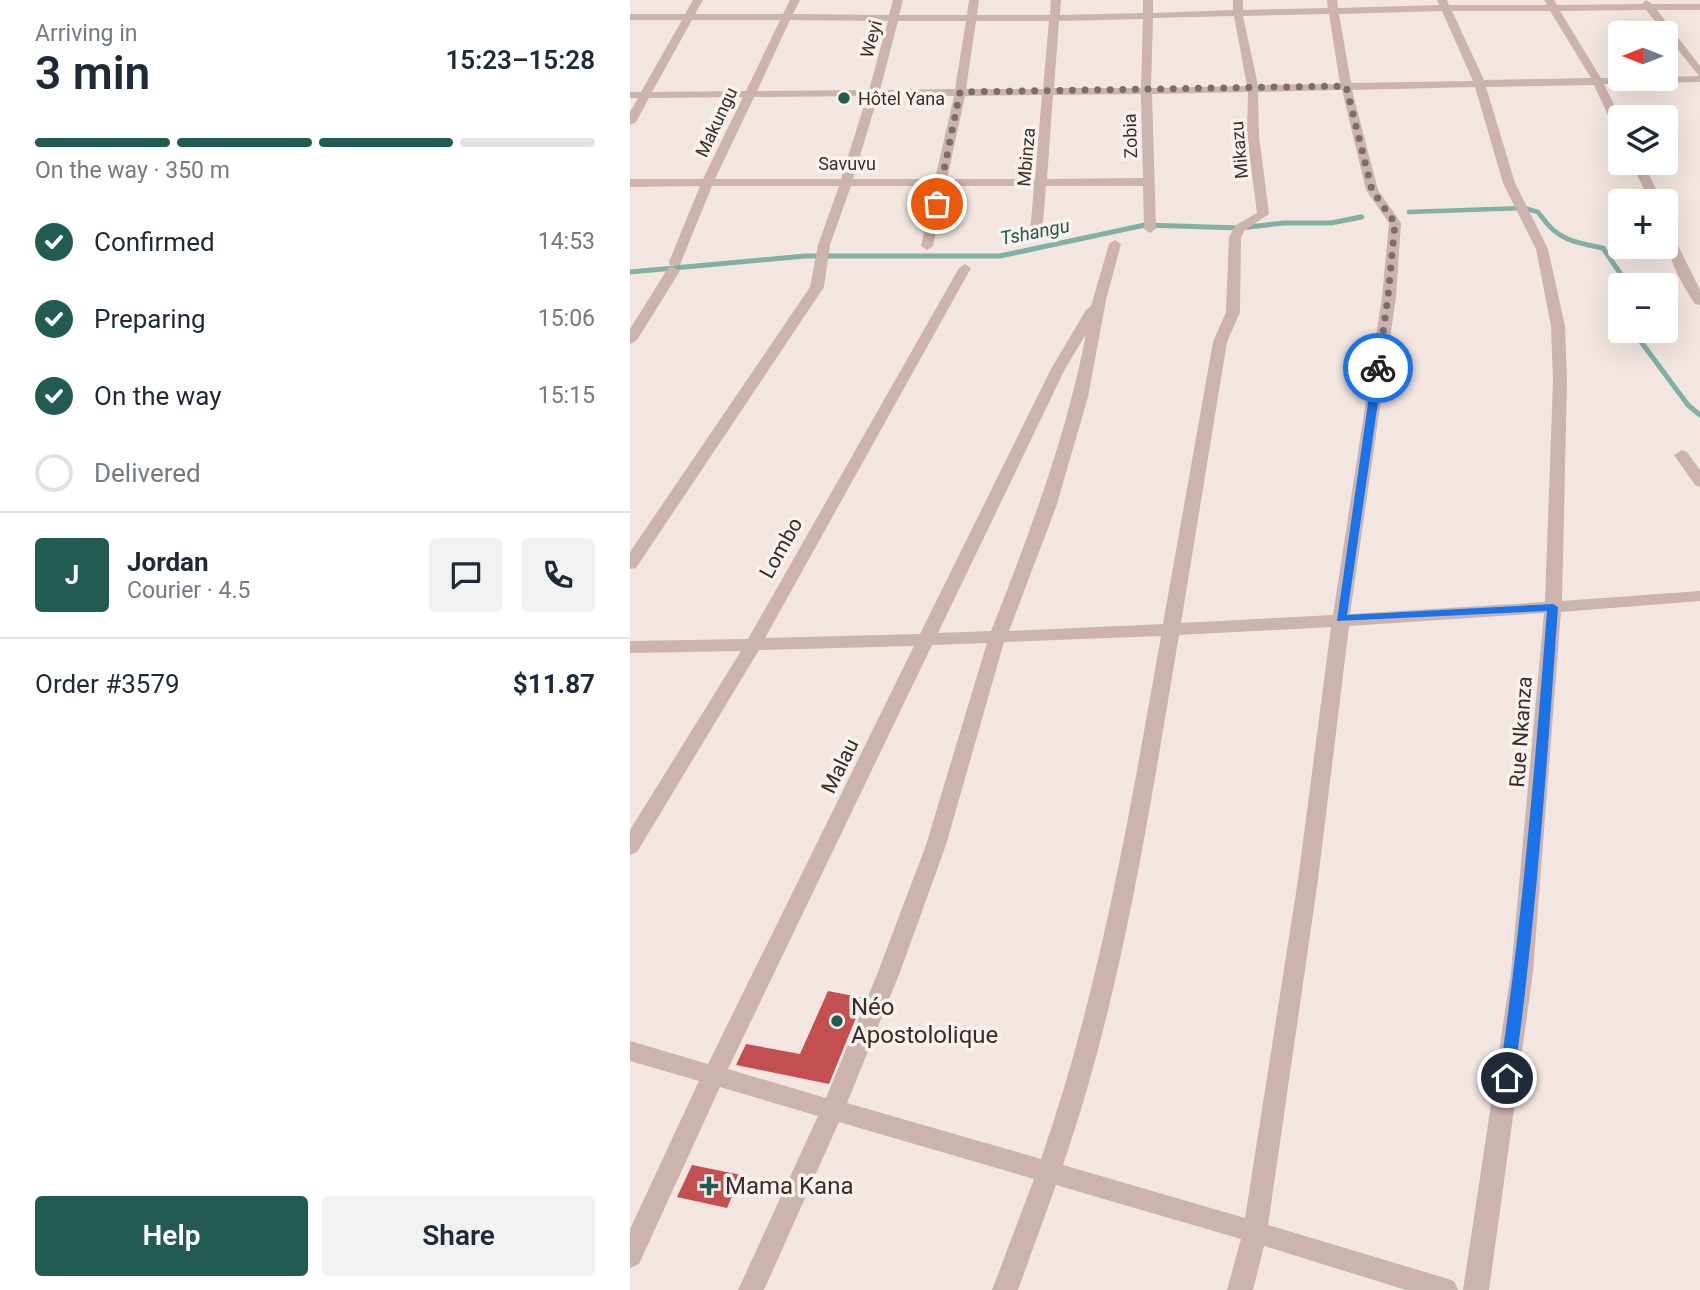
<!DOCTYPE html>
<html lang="en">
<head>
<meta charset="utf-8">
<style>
	:root { --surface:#fff; --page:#f2f2f3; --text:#1f2937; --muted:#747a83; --line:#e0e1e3; --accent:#215b51 }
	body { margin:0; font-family:Roboto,sans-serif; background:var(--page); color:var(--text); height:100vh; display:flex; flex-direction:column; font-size:26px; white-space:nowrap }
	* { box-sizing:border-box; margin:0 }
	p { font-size:23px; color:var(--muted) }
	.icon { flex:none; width:38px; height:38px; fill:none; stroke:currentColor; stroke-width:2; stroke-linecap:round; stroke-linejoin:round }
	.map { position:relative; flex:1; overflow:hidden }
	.sheet { display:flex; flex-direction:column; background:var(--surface); width:630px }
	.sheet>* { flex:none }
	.needle { width:46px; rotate:270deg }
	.tools { position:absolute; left:978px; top:21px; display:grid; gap:14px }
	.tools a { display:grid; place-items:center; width:70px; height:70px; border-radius:7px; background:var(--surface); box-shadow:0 7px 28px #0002; font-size:35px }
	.pin { position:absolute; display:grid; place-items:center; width:60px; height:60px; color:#fff; margin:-30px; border:4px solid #fff; border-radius:50%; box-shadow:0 2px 7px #0007 }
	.courier { position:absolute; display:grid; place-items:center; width:70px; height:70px; margin:-35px; border:5px solid #1a73e8; border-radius:50%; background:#fff; color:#222; box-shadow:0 2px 9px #0007 }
	.summary em { font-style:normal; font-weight:600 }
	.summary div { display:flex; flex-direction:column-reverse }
	.summary { display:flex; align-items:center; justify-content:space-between; height:119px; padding:0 35px }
	h1 { font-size:46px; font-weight:600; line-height:52px }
	.bar { display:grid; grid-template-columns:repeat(4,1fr); gap:10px 7px; align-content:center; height:84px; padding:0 35px }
	.bar i { height:9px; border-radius:5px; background:var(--line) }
	.bar .selected { background:var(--accent) }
	.bar p { grid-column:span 4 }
	.line { display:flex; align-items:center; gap:18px; padding:0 35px; border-top:2px solid var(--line) }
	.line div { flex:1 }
	.round { display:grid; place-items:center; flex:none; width:74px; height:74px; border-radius:7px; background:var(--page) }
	ol { padding:0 35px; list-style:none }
	li { display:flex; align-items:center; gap:21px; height:77px }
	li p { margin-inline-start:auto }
	li .icon { padding:7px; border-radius:50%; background:var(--accent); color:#fff; stroke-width:4 }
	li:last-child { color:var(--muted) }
	li i { width:38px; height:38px; border:4px solid var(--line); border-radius:50% }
	.button { display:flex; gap:14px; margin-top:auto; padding:14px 35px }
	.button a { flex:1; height:80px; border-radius:7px; background:var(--accent); color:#fff; font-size:28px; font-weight:600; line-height:80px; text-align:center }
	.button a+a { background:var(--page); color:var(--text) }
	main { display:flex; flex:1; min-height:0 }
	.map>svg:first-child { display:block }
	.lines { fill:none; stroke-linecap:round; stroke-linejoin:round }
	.stream-far1 { stroke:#81b0a6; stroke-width:4.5 }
	.stream { stroke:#81b0a6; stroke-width:5 }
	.building { fill:#c34f50 }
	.minor { fill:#ccb3ad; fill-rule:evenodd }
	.route { fill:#1a73e8 }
	.done { stroke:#7b6d6b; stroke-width:7; stroke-dasharray:0 12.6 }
	.poi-dot { fill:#215b51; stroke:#faf2ee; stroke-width:2.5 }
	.labels { text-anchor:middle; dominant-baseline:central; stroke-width:7; stroke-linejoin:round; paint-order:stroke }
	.far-street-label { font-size:18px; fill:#3a2c2b; stroke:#faf2ee }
	.far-poi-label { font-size:18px; fill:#3a2c2b; stroke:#faf2ee; text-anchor:start }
	.far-water-label { font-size:19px; font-style:italic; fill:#215b51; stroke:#faf2ee }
	.street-label { font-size:21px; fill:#3a2c2b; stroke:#faf2ee }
	.near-poi-label { font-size:24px; fill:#3a2c2b; stroke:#faf2ee; text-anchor:start }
</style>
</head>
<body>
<main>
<section class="sheet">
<div class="summary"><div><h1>3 min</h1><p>Arriving in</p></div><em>15:23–15:28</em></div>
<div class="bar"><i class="selected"></i><i class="selected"></i><i class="selected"></i><i></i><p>On the way · 350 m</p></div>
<ol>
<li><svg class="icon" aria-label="check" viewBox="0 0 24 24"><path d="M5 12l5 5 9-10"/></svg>Confirmed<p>14:53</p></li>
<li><svg class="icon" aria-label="check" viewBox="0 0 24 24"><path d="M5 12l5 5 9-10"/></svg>Preparing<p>15:06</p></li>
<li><svg class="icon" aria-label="check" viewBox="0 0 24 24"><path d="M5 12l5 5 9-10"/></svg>On the way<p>15:15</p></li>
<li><i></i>Delivered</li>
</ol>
<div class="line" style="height:126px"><b class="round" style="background:var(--accent);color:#fff">J</b><div><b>Jordan</b><p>Courier · 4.5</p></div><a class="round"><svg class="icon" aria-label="chat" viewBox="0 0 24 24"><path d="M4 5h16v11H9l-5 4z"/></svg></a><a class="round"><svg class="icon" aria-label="phone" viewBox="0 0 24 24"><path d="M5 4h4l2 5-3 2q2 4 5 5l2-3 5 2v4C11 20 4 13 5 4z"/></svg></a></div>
<div class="line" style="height:91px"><div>Order #3579</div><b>$11.87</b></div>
<div class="button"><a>Help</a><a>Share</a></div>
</section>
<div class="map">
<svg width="1070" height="1290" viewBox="0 0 1070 1290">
	<rect width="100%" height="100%" fill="#f3e6e1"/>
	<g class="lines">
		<path class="stream-far1" d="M 779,212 L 894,208 L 908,212 L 913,219
			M 722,219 L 732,217"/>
		<path class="stream" d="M 912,217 C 927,240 947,243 973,248 L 998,285
			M 0,272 L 175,256 L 370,256 L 515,225 L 610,228 L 654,223 L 701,223 L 731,217
			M 1003,331 L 1058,405 L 1070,415"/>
	</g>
	<path class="building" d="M 198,991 L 234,998 L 199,1084 L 106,1065 L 116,1044 L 170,1054 Z
		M 62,1165 L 111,1175 L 97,1208 L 47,1197 Z"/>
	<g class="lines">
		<path class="minor" d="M 63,0 L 73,0 L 65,14 L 153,14 L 160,0 L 170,0 L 163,14 L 259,15 L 263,0 L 273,0 L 269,15 L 337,15 L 339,0 L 349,0 L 347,15 L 420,15 L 421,0 L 431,0 L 430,15 L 513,13 L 513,0 L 523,0 L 523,13 L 603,10 L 603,0 L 613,0 L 613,10 L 698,8 L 697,0 L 707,0 L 708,8 L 809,5 L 807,0 L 817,0 L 819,5 L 917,5 L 914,0 L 924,0 L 927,5 L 1012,4 L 1016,0 L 1022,4 L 1070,4 L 1070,10 L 1027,10 L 1070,66 L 1070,82 L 974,84 L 990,117 L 990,131 L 984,128 L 964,85 L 856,87 L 885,183 L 918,249 L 935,326 L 937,381 L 932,601 L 1070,591 L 1070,601 L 931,612 L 903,972 L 859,1290 L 833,1290 L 881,972 L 914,613 L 719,626 L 688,880 L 638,1225 L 815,1278 L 824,1281 L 828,1290 L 776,1290 L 634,1246 L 623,1290 L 597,1290 L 611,1239 L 426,1185 L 388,1290 L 362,1290 L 404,1179 L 209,1122 L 134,1290 L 108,1290 L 188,1116 L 90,1087 L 9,1264 L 0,1268 L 0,1229 L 69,1081 L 0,1061 L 0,1041 L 78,1064 L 284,646 L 129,650 L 7,852 L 0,855 L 0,830 L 111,651 L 0,653 L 0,641 L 118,639 L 329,268 L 335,264 L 341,268 L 135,638 L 290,634 L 421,369 L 456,310 L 461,306 L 479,244 L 485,240 L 491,244 L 476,300 L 458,397 L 426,507 L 379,631 L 533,624 L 583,342 L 596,312 L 599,237 L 606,225 L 627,213 L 617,136 L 618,92 L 522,94 L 526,229 L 520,233 L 514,229 L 513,186 L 416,186 L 412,233 L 406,237 L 400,233 L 404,186 L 316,186 L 303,246 L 297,250 L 291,246 L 304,186 L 221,186 L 200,245 L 194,287 L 6,568 L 0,569 L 0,552 L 180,287 L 188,245 L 209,186 L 82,186 L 51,262 L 50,265 L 40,265 L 39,262 L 70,186 L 0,187 L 0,179 L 73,179 L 113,97 L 19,98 L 6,122 L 0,125 L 0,112 L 8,98 L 0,98 L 0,92 L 11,92 L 52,20 L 0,20 L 0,14 L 55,14 ZM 1016,10 L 1069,76 L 1036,77 L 1036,79 L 971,78 L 930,11 ZM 812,11 L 843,81 L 721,83 L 709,14 ZM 822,11 L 920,11 L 961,78 L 854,80 ZM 699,14 L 710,84 L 628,85 L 613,16 ZM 604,16 L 617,86 L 521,88 L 523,18 ZM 513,19 L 511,88 L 424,88 L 429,21 ZM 62,20 L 150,20 L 116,91 L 22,92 ZM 160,20 L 258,21 L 239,90 L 127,91 ZM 268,21 L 336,21 L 325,89 L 250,90 ZM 346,21 L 419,21 L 413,89 L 336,89 ZM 845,87 L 873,183 L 906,249 L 921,326 L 923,381 L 915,602 L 720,614 L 766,297 L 771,223 L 748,190 L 722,90 ZM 712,90 L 736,190 L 759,223 L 752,297 L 703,615 L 551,623 L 597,342 L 610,312 L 611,237 L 615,230 L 639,214 L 629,136 L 628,92 ZM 511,94 L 513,178 L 417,179 L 423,95 ZM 412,95 L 405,179 L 317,179 L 335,96 ZM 237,96 L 211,179 L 85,179 L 124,97 ZM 248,96 L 324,96 L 305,179 L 223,179 ZM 456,334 C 436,438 400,532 361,631 L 308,633 L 435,369 ZM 701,627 L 668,880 L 615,1218 L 433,1165 C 492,994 519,813 549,635 ZM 531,636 C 500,811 470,990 411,1159 L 217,1103 L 270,972 L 316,845 L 374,642 ZM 357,643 L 296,845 L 248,972 L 196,1098 L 98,1069 L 302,645 Z
			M 1001,163 L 1013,163 L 1032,201 L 1020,201 Z
			M 1036,229 L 1042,233 L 1070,290 L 1070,305 L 1065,304 C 1050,281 1036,257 1036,229 Z
			M 43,267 L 50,271 L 7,340 L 0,344 L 0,329 L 38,268 Z
			M 1052,450 L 1057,452 L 1070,470 L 1070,487 L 1065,485 L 1044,455 Z"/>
	</g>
	<path class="route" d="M 748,365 L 753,368 L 717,615 L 923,604 L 928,607 C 917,765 906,921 884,1078 L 877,1084 L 869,1078 C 892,923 905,767 917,611 L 707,621 L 743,368 Z"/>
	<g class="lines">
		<path class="done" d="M 307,204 L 330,92 L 716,86 L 742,190 L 765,223 L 758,297 L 748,368"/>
	</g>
	<g class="poi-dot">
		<circle cx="214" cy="98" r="7"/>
		<circle cx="207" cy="1021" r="7"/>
		<path d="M75.5 1175.5h7v7h7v7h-7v7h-7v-7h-7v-7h7z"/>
	</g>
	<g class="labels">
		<g class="far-street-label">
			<text transform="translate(241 39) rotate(-75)">Weyi</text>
			<text transform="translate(86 122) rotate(-65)">Makungu</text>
			<text transform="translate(500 136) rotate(-92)">Zobia</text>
			<text transform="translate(609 150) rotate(-95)">Mikazu</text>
			<text transform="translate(396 157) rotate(-85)">Mbinza</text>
			<text x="217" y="163">Savuvu</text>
		</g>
		<g class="far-poi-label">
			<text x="228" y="98">Hôtel Yana</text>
		</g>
		<g class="far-water-label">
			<text transform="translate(405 232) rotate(-11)">Tshangu</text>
		</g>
		<g class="street-label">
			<text transform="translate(151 548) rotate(-61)">Lombo</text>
			<text transform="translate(891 732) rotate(-86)">Rue Nkanza</text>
			<text transform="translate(210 766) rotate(-64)">Malau</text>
		</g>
		<g class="near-poi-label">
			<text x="221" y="1007">Néo<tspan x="221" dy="28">Apostololique</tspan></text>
			<text x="95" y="1186">Mama Kana</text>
		</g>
	</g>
</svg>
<div class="tools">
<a><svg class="needle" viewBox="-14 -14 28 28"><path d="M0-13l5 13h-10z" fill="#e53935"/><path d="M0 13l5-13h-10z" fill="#747a83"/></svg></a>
<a><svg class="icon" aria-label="layers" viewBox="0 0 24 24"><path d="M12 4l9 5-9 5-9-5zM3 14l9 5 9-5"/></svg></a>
<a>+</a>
<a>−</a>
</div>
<div class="pin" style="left:307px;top:204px;background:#ea580c"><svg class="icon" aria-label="bag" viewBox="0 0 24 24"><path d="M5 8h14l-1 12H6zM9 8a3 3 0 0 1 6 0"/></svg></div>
<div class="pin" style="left:877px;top:1078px;background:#1f2937"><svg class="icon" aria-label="home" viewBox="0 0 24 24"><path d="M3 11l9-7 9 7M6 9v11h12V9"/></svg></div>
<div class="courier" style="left:748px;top:368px"><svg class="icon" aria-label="bike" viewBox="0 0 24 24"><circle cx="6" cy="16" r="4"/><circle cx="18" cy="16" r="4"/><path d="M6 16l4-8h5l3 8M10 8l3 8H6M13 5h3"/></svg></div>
</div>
</main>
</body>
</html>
